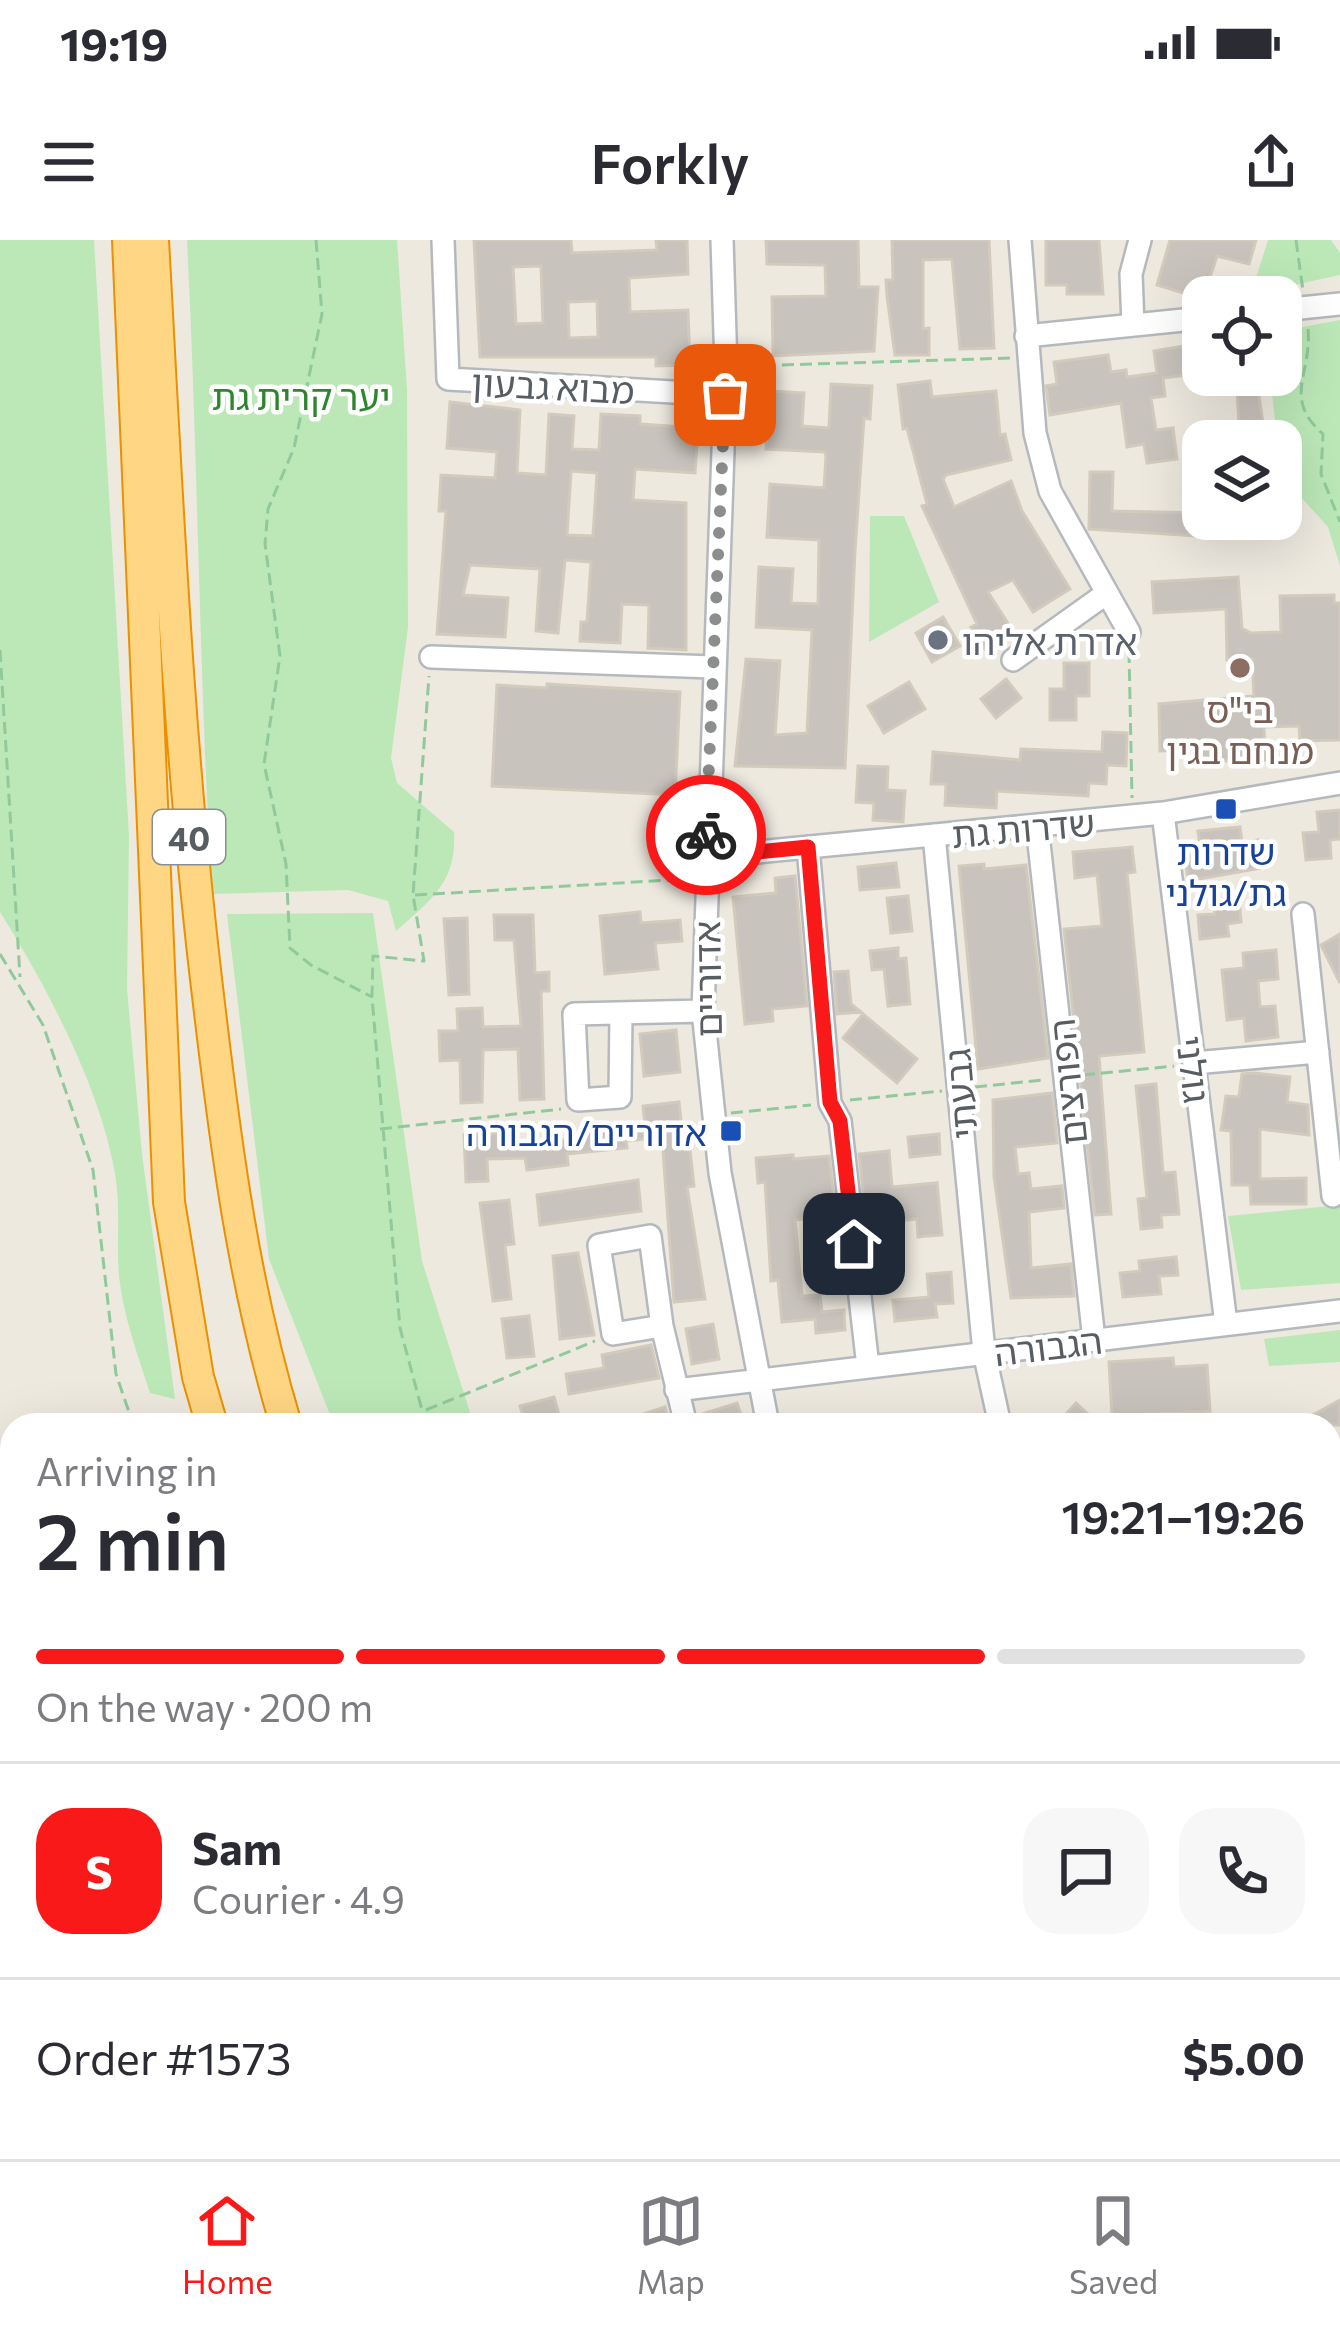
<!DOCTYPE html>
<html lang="en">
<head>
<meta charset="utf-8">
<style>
	:root { --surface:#fff; --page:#f7f7f7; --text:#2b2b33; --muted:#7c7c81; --line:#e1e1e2; --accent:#f91919 }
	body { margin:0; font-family:Commissioner,"Noto Sans Hebrew",sans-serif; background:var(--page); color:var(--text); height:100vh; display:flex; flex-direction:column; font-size:45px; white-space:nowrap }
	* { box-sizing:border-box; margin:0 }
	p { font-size:39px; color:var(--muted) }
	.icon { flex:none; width:66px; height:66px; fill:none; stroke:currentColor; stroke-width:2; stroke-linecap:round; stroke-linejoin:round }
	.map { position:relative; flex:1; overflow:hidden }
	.panel { position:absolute; left:0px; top:1173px; width:1341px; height:747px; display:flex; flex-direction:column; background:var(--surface); border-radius:36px 36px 0 0; box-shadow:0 12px 48px #0002 }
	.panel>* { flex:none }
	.controls { position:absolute; left:1182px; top:36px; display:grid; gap:24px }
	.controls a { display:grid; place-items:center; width:120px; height:120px; border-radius:24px; background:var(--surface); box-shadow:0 12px 48px #0002; font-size:60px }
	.pin { position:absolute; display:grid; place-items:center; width:102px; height:102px; color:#fff; margin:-51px; border-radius:24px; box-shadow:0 6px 18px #0006 }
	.courier { position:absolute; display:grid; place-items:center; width:120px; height:120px; margin:-60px; border:9px solid #f91919; border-radius:50%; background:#fff; color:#222; box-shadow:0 3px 15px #0007 }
	.headline em { font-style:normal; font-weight:600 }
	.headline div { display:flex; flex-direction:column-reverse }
	.headline { display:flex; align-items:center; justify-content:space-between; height:204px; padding:0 36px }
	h1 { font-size:78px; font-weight:600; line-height:90px }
	.bar { display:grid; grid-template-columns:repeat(4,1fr); gap:18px 12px; align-content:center; height:144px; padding:0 36px }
	.bar i { height:15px; border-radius:9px; background:var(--line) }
	.bar .selected { background:var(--accent) }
	.bar p { grid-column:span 4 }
	.line { display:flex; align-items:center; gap:30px; padding:0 36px; border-top:3px solid var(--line) }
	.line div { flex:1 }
	.round { display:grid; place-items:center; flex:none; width:126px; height:126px; border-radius:36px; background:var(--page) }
	.status { display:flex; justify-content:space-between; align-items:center; height:84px; padding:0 60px; background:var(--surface); direction:ltr }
	.status svg { height:33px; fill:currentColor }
	header { display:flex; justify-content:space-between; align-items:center; height:156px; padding:0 36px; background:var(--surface); font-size:54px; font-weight:600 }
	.dock { display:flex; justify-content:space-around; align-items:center; height:168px; border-top:3px solid var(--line); background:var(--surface); font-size:33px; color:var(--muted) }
	.dock a { display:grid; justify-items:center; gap:6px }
	.dock .selected { color:var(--accent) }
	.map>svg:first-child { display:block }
	.green { fill:#bce8b8 }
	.building { fill:#c8c3bc; stroke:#d2cabd; stroke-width:3; fill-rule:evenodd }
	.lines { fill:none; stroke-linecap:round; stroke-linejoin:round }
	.minor-casing { stroke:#b5b9be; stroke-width:26 }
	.highway-casing { stroke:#ec9000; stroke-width:34 }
	.path { stroke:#91c99c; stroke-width:3; stroke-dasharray:12 6; stroke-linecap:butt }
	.minor { stroke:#fff; stroke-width:21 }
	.highway { stroke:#ffd684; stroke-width:30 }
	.done { stroke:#8c8e8e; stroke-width:12; stroke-dasharray:0 21.6 }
	.route { stroke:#f91919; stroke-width:15 }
	.worship-dot { fill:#6b7280; stroke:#fff; stroke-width:4.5 }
	.education-dot { fill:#8d6e63; stroke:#fff; stroke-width:4.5 }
	.transit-dot { fill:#1a4fb4; stroke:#fff; stroke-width:4.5 }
	.labels { text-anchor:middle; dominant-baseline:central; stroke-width:9; stroke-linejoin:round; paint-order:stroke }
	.shield { fill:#fff; stroke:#8a8e91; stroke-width:3 }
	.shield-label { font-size:33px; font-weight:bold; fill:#585d62 }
	.street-label { font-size:36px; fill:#585d62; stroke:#fff }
	.park-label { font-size:36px; fill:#2e862c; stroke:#fff }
	.worship-label { font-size:36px; fill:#5b616d; stroke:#fff; text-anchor:start }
	.education-label { font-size:36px; fill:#785e54; stroke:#fff }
	.transit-label { font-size:36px; fill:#164399; stroke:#fff }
</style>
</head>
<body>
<div class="status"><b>19:19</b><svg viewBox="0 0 49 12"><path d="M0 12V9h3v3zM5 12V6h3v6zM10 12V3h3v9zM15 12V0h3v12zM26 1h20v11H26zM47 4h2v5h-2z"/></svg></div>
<header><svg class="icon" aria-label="menu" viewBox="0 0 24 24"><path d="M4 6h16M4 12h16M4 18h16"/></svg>Forkly<svg class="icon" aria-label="share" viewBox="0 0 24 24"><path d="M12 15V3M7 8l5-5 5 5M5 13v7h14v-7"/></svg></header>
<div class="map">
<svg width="1340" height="1919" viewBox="0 0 1340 1919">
	<rect width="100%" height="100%" fill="#ede9df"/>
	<path class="green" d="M 0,0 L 94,0 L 129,596 L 127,749 L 142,914 L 175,1159 L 150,1153 C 138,1116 123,1075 119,1036 C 116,1003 121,968 115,934 C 101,849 46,745 0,672 Z
		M 187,0 L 397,0 L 407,150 L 408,387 L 391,518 L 397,543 L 454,592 C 457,642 431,660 396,691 L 388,661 L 348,650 L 212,654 C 199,436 198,218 187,0 Z
		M 1268,0 L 1331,0 L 1340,13 L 1340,35 L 1251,54 Z
		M 1340,80 L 1340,326 L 1328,287 L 1281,235 L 1270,135 L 1281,135 L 1281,91 Z
		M 870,276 L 904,276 L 939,362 L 869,402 Z
		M 373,673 L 422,1021 L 474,1185 L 334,1185 L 269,1019 L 227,674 Z
		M 1340,965 L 1340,1043 L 1241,1050 L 1228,976 Z
		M 1340,1090 L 1340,1122 L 1269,1126 L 1264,1099 Z
		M 624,1908 L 752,1908 L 757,1919 L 628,1919 Z"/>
	<path class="building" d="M 474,0 L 571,0 L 572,13 L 657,10 L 656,0 L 687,0 L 688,34 L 629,38 L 630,72 L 688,70 L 690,125 L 656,126 L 656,117 L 480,117 ZM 541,26 L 543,83 L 516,84 L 513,27 ZM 597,61 L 598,97 L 569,98 L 568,62 Z
		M 766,0 L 858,0 L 859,47 L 878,47 L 874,111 L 773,116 L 772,57 L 826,56 L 825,25 L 767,24 Z
		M 892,0 L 989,0 L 994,108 L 960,109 L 952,19 L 923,20 L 923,89 L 929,88 L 929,115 L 895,115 L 887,56 L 886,40 L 893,40 Z
		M 1046,0 L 1099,0 L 1103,54 L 1067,54 L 1067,45 L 1046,45 Z
		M 1170,0 L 1256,0 L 1249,24 L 1217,16 L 1203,59 L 1157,45 Z
		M 1184,106 L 1188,135 L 1163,138 L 1165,156 L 1151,158 L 1156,190 L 1173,188 L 1177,219 L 1147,223 L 1144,204 L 1127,207 L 1121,163 L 1050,175 L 1046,146 L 1057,144 L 1054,122 L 1108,115 L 1111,132 L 1126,130 L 1127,137 L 1157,133 L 1154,111 Z
		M 1236,135 L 1256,135 L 1264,191 L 1245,194 L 1246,201 L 1219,201 L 1217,188 L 1239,184 Z
		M 930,141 L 932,157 L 996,151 L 1000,195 L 1005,194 L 1011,220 L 946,235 L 943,239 L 954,267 L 1011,241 L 1022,271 L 1070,349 L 1033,372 L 1013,340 L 988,352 L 1013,391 L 985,409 L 971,387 L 977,384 L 922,266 L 927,264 L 907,188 L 903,189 L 898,145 Z
		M 831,144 L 872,146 L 870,179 L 864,178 L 855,311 L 845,528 L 735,526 L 746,419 L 780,421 L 775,495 L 807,493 L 812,390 L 756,387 L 759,327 L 793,329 L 791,363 L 818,364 L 819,300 L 767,297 L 770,244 L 824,248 L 826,217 L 825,212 L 766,209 L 770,151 L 804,153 L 802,186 L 829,188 Z
		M 450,162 L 520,170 L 517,233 L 546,235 L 549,174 L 574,176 L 572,209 L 599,210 L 601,174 L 640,176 L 640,184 L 698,188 L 695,233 L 635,229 L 633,260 L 686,263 L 686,410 L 648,408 L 649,365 L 622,364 L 620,403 L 580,401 L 581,382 L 587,382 L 591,322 L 565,320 L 558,393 L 536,391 L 540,329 L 470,325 L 463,355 L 508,358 L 505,397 L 437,394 L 446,271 L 439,271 L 441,235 L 495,238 L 497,212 L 447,208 ZM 571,231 L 597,233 L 593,296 L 567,295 Z
		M 1090,232 L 1113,232 L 1112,271 L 1203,273 L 1203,279 L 1213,279 L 1212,297 L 1089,289 Z
		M 1238,337 L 1242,388 L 1251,393 L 1281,392 L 1280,356 L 1334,355 L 1334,363 L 1340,363 L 1340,500 L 1300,501 L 1299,486 L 1264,487 L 1265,520 L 1191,522 L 1191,510 L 1160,511 L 1159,464 L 1254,456 L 1252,419 L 1227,420 L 1226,369 L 1154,373 L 1152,342 Z
		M 943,377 L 960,406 L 932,422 L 916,393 Z
		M 1064,423 L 1089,423 L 1089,456 L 1076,456 L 1076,480 L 1050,480 L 1050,449 L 1064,449 Z
		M 1006,439 L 1021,458 L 996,478 L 981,459 Z
		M 909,442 L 925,469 L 884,493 L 868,466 Z
		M 547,444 L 680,452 L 675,555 L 492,546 L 497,445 L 547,448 Z
		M 1103,492 L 1127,493 L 1126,526 L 1107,525 L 1106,544 L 1089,543 L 1088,556 L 997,551 L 996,568 L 945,565 L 946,544 L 931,544 L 933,512 L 1020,520 L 1021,509 L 1102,512 Z
		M 858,526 L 888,527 L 887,550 L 905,551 L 903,582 L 873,580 L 874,563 L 856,562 Z
		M 1340,570 L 1340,599 L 1330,600 L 1331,618 L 1306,620 L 1303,593 L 1319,592 L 1317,572 Z
		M 1240,587 L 1242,602 L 1258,600 L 1261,628 L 1188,641 L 1185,615 L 1201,614 L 1198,591 Z
		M 1132,607 L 1135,632 L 1127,633 L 1144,812 L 1099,816 L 1111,974 L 1095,975 L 1064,689 L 1102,686 L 1097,635 L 1075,638 L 1073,612 Z
		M 896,623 L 899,647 L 860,650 L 858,627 Z
		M 984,624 L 984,629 L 1026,625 L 1048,818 L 978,829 L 959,626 Z
		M 795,636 L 807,766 L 772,769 L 773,781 L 745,784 L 733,657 L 776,653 L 775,638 Z
		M 908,656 L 912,691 L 891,693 L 887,658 Z
		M 1239,657 L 1241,682 L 1227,684 L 1229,696 L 1200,699 L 1198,675 L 1215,674 L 1213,660 Z
		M 640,672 L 641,683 L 680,680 L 682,701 L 655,703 L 658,729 L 605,734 L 600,676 Z
		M 494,675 L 533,675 L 535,733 L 549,732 L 549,751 L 541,751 L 544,859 L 520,860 L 518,809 L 483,810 L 482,862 L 461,863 L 460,820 L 440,821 L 439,791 L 458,791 L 457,769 L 482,768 L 483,787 L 521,786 L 514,700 L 495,700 Z
		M 467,678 L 469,754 L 449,755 L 444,679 Z
		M 1340,694 L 1340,743 L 1321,705 Z
		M 898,708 L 898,719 L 906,718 L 910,764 L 888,766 L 884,729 L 872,730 L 870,711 Z
		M 1276,710 L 1278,739 L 1258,741 L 1260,767 L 1275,766 L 1278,797 L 1246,801 L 1244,778 L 1227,780 L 1222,730 L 1244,728 L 1243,713 Z
		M 848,731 L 851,764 L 861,772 L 837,774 L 834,732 Z
		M 863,774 L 917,819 L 897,843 L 843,798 Z
		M 676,790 L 680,832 L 644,836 L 640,794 Z
		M 1255,833 L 1290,837 L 1287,862 L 1308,865 L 1309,895 L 1260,889 L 1260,939 L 1306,938 L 1306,964 L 1251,964 L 1250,945 L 1232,945 L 1231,891 L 1221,890 L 1226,856 L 1239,857 L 1242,834 Z
		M 1156,844 L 1163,933 L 1175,932 L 1179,974 L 1161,975 L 1162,987 L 1141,989 L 1138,959 L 1147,958 L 1136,846 Z
		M 1052,853 L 1057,903 L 1015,907 L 1018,934 L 1029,933 L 1031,949 L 1062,946 L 1064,968 L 1029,972 L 1031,1028 L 1071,1024 L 1074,1056 L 1011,1058 L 994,937 L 993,860 Z
		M 679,862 L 684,910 L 690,910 L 694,946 L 687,947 L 705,1059 L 674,1062 L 662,897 L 626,901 L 627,908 L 567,914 L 568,925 L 527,930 L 525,918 L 487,919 L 488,941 L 466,942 L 464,895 L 503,893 L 504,907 L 582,898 L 581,893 L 645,886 L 643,866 Z
		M 939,894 L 940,914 L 910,917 L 908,897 Z
		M 889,911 L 892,947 L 937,943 L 942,995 L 918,997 L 917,979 L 887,982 L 892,1029 L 872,1031 L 859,914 Z
		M 793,915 L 793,919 L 829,916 L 843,1038 L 827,1039 L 821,977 L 795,980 L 802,1056 L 820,1055 L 822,1072 L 844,1070 L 845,1090 L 816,1093 L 815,1079 L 782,1082 L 778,1040 L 771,1041 L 765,942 L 758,943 L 756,918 Z
		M 638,940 L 641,971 L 540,985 L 537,955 Z
		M 509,960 L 514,1004 L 505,1005 L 511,1059 L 493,1061 L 480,963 Z
		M 578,1013 L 594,1095 L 560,1099 L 553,1016 Z
		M 1176,1017 L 1178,1035 L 1159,1036 L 1161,1054 L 1123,1057 L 1120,1033 L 1140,1031 L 1139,1021 Z
		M 951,1032 L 953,1063 L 935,1064 L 937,1077 L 895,1081 L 893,1060 L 929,1057 L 927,1034 Z
		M 529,1076 L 534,1116 L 507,1118 L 502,1079 Z
		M 713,1084 L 719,1119 L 692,1124 L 686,1089 Z
		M 651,1105 L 659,1138 L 569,1154 L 566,1134 L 604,1128 L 602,1115 Z
		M 1173,1118 L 1174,1127 L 1207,1125 L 1210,1171 L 1112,1176 L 1109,1122 Z
		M 554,1157 L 562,1185 L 526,1185 L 520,1166 Z
		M 1340,1160 L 1340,1185 L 1295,1185 Z
		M 737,1163 L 745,1185 L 701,1185 L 699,1175 Z
		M 1076,1163 L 1100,1185 L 1056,1185 Z
		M 665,1167 L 670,1185 L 619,1185 L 619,1182 Z"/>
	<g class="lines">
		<g class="minor-casing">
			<path id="minor" d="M 443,0 L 448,139 L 725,155
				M 722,0 L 726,127 L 703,771 L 720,933 L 768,1185
				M 1020,0 L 1035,193 L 1050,251 L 1129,392
				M 1281,70 L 1340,64
				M 1133,85 L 1131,34 L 1140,0
				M 1026,96 L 1203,78
				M 431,417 L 713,427
				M 1013,420 L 1107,353
				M 1163,573 L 1226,1084
				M 1037,585 L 1094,1100
				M 934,595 L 984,1112 L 1000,1185
				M 808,607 L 830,863 L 840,881 L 868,1127
				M 705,617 L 1163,573 L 1340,543
				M 1303,674 L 1333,956
				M 621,774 L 620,857 L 578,860 L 574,774 L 703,771
				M 1194,823 L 1318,812
				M 662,1086 L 613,1094 L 599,1005 L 650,996 L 662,1086 L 686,1185
				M 676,1150 L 1340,1071
				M 1329,1433 L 1340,1442
				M 1329,1552 L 1340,1547
				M 1329,1682 L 1340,1677
				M 1329,1715 L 1340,1710
				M 1329,1828 L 1340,1824
				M 1103,1908 L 1109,1919
				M 1206,1908 L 1212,1919
				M 1304,1919 L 1340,1904"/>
		</g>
		<g class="highway-casing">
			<path id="highway" d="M 128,0 L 169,962 L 198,1137 L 212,1185
				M 153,0 C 167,255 178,510 209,764 C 226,908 244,1046 286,1185
				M 522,1908 L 526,1919
				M 575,1908 L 580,1919"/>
		</g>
		<path class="path" d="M 316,0 L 322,74 L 294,208 L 268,269 L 265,304 L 280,416 L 264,524 L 286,624 L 290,708 L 311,725 L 372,757
			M 1296,0 L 1303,51
			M 1308,89 C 1312,135 1282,158 1323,194 L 1321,234 L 1340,282
			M 746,126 L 1012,118
			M 0,410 L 20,737
			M 1129,411 L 1132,558
			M 415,655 L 687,639
			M 0,714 L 43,785 L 93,930 L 116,1134 L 129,1172 L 142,1185
			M 1083,835 L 1174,826
			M 975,847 L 1043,840
			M 850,860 L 942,851
			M 731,873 L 811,865
			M 380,889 L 561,869
			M 426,1170 L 595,1101
			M 130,1174 L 132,1185
			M 426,1185 L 400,1088 L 372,757 L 373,716 L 424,721 L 413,655 L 429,436
			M 476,1908 L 480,1919
			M 761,1908 L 767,1919"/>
		<use href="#minor" class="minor"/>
		<use href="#highway" class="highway"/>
	</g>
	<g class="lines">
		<path class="done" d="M 706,595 L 725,155"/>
		<path class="route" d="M 706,595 L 705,617 L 808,607 L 830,862 L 840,881 L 854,1004"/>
	</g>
	<circle class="worship-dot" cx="938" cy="400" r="12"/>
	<circle class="education-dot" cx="1240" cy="428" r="12"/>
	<g class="transit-dot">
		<rect x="1214" y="557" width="24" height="24" rx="6"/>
		<rect x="719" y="879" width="24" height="24" rx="6"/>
	</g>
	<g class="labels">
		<rect class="shield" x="153" y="570" width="72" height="54" rx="9"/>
		<g class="shield-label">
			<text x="189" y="597">40</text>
		</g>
		<g class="street-label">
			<text transform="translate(553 145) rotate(3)">מבוא גבעון</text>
			<text transform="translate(1023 587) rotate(-5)">שדרות גת</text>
			<text transform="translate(706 739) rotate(-91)">אדוריים</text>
			<text transform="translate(1195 829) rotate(83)">גולני</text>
			<text transform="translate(1066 842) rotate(-96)">הפורצים</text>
			<text transform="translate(959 854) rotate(-95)">גבעתי</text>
			<text transform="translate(1048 1105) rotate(-7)">הגבורה</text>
		</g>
		<g class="park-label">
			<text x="301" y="155">יער קרית גת</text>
		</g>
		<g class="worship-label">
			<text x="962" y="400">אדרת אליהו</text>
		</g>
		<g class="education-label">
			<text x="1240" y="468">בי"ס<tspan x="1240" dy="41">מנחם בגין</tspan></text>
		</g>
		<g class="transit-label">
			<text x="1226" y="610">שדרות<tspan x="1226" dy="41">גת/גולני</tspan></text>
			<text x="707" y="891" text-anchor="end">אדוריים/הגבורה</text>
		</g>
	</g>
</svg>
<div class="controls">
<a><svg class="icon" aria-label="locate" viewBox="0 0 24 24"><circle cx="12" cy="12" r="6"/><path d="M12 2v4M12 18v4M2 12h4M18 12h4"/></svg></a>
<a><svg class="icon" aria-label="layers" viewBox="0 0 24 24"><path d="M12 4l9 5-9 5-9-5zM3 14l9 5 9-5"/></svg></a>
</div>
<div class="pin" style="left:725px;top:155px;background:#ea580c"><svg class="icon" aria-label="bag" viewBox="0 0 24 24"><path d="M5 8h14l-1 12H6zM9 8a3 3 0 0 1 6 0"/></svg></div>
<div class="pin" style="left:854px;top:1004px;background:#1f2937"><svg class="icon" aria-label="home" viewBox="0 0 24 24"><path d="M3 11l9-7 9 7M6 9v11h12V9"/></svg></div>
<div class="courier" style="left:706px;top:595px"><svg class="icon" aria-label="bike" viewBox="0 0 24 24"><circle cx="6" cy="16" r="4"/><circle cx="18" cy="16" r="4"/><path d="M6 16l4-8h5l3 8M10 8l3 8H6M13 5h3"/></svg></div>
<section class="panel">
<div class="headline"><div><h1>2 min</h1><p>Arriving in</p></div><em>19:21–19:26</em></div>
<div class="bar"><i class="selected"></i><i class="selected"></i><i class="selected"></i><i></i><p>On the way · 200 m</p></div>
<div class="line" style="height:216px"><b class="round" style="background:var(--accent);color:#fff">S</b><div><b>Sam</b><p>Courier · 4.9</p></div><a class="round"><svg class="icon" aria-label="chat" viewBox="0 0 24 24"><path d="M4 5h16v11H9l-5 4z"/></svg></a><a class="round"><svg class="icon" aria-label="phone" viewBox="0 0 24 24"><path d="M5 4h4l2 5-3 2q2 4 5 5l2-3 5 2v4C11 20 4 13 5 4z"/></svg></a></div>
<div class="line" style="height:156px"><div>Order #1573</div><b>$5.00</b></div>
</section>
</div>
<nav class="dock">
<a class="selected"><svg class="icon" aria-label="home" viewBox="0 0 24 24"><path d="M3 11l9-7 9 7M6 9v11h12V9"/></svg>Home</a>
<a><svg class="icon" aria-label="map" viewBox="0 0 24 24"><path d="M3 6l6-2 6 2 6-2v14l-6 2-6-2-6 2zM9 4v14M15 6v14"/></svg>Map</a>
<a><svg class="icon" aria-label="saved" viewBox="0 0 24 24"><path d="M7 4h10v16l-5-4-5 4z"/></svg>Saved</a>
</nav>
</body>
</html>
